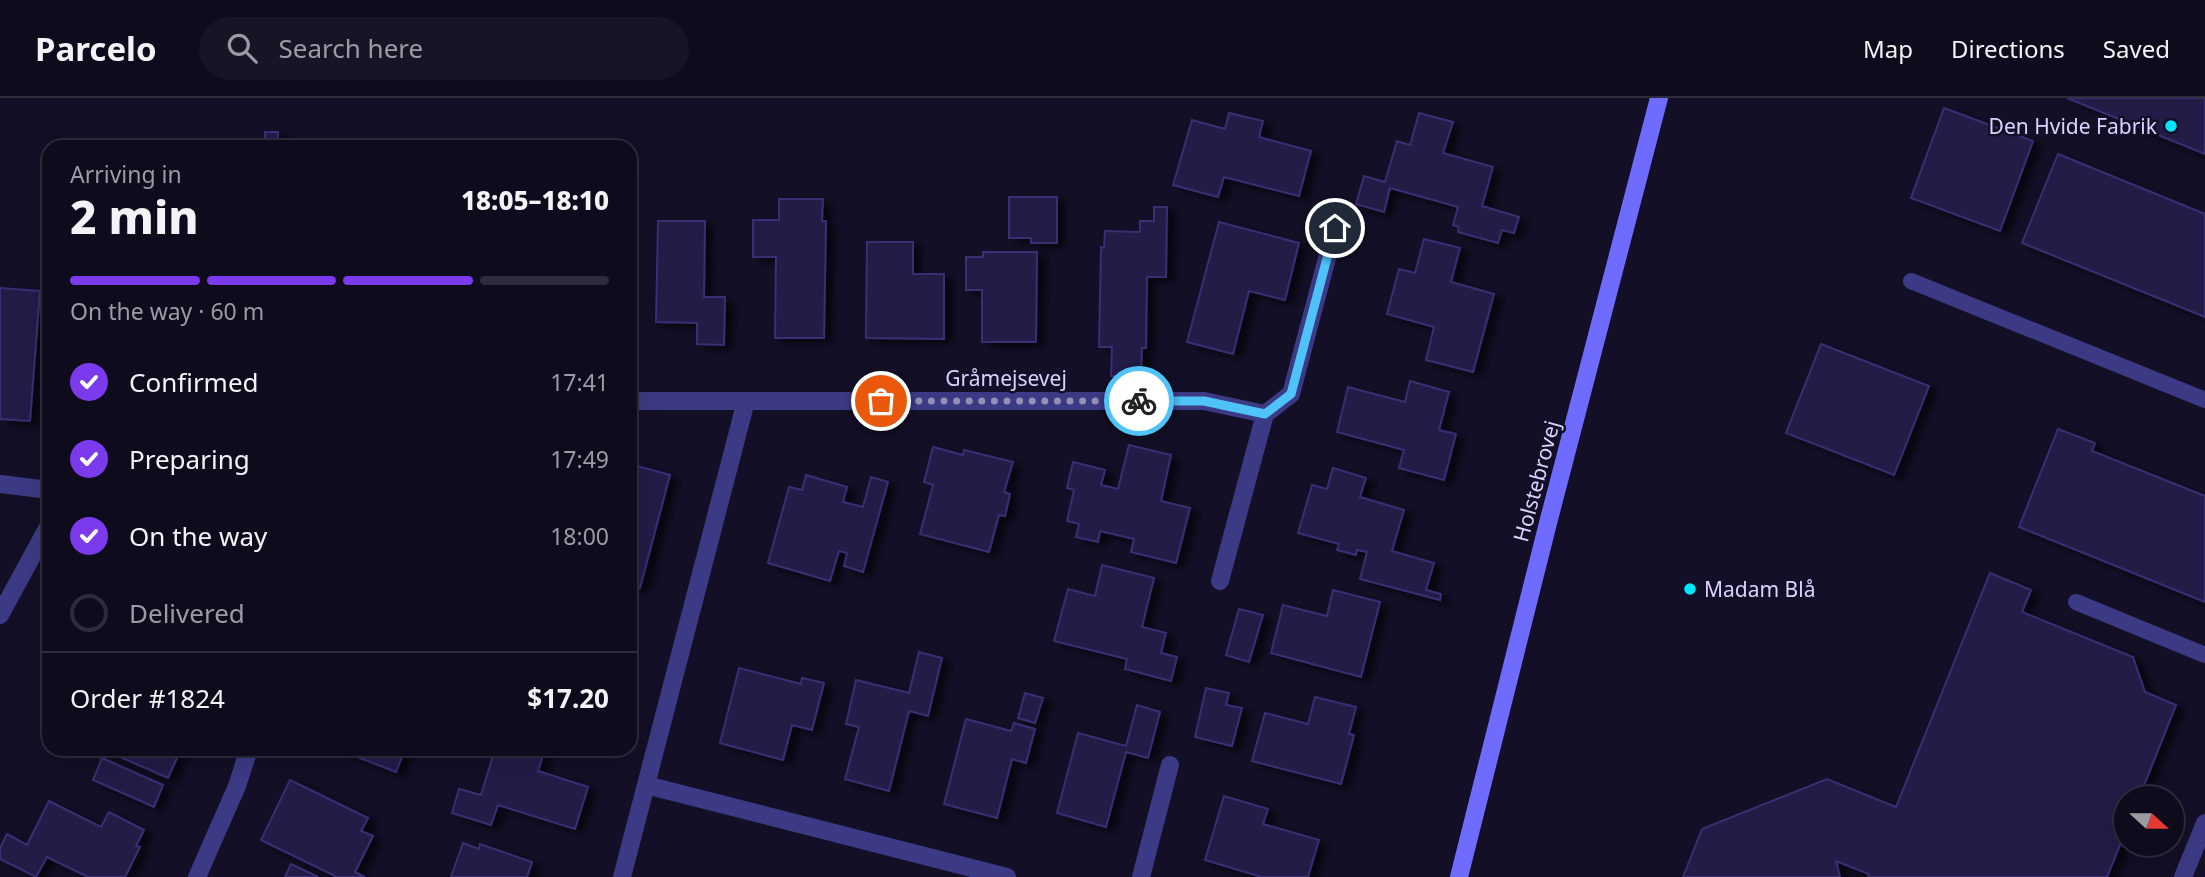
<!DOCTYPE html>
<html lang="en">
<head>
<meta charset="utf-8">
<style>
	:root { --surface:#0e0b1c; --page:#171425; --text:#f1f3f6; --muted:#9b9ba3; --line:#2e2b3b; --accent:#7c3aed }
	body { margin:0; font-family:"Noto Sans",sans-serif; background:var(--page); color:var(--text); height:100vh; display:flex; flex-direction:column; font-size:26px; white-space:nowrap }
	* { box-sizing:border-box; margin:0 }
	p { font-size:23px; color:var(--muted) }
	.icon { flex:none; width:38px; height:38px; fill:none; stroke:currentColor; stroke-width:2; stroke-linecap:round; stroke-linejoin:round }
	.map { position:relative; flex:1; overflow:hidden }
	.sheet { position:absolute; left:42px; top:42px; width:595px; height:616px; display:flex; flex-direction:column; background:var(--surface); border-radius:21px; box-shadow:0 7px 28px #0002,0 0 0 2px var(--line) }
	.sheet>* { flex:none }
	.needle { width:46px; rotate:111deg }
	.tools { position:absolute; left:2114px; top:688px; display:grid; gap:14px }
	.tools a { display:grid; place-items:center; width:70px; height:70px; border-radius:50%; background:var(--surface); box-shadow:0 7px 28px #0002,0 0 0 2px var(--line); font-size:35px }
	.pin { position:absolute; display:grid; place-items:center; width:60px; height:60px; color:#fff; margin:-30px; border:4px solid #fff; border-radius:50%; box-shadow:0 2px 7px #0007 }
	.courier { position:absolute; display:grid; place-items:center; width:70px; height:70px; margin:-35px; border:5px solid #4fc3f7; border-radius:50%; background:#fff; color:#222; box-shadow:0 2px 9px #0007 }
	.headline em { font-style:normal; font-weight:800 }
	.headline div { display:flex; flex-direction:column-reverse }
	.headline { display:flex; align-items:center; justify-content:space-between; height:119px; padding:0 28px }
	h1 { font-size:46px; font-weight:800; line-height:52px }
	.bar { display:grid; grid-template-columns:repeat(4,1fr); gap:10px 7px; align-content:center; height:84px; padding:0 28px }
	.bar i { height:9px; border-radius:5px; background:var(--line) }
	.bar .selected { background:var(--accent) }
	.bar p { grid-column:span 4 }
	.line { display:flex; align-items:center; gap:18px; padding:0 28px; border-top:2px solid var(--line) }
	.line div { flex:1 }
	ol { padding:0 28px; list-style:none }
	li { display:flex; align-items:center; gap:21px; height:77px }
	li p { margin-inline-start:auto }
	li .icon { padding:7px; border-radius:50%; background:var(--accent); color:#fff; stroke-width:4 }
	li:last-child { color:var(--muted) }
	li i { width:38px; height:38px; border:4px solid var(--line); border-radius:50% }
	header { display:flex; align-items:center; gap:42px; box-sizing:border-box; height:98px; padding:0 35px; background:var(--surface); border-bottom:2px solid var(--line) }
	header strong { font-size:33px }
	nav { display:flex; gap:38px; margin-inline-start:auto; font-size:24px }
	.search { width:490px; height:63px; background:var(--page); display:flex; align-items:center; gap:18px; box-sizing:border-box; padding:0 24px; border-radius:38px; color:var(--muted); font-size:26px }
	.map>svg:first-child { display:block }
	.building { fill:#241b47; stroke:#3b2d73; stroke-width:2; filter:url(#shadow) }
	.lines { fill:none; stroke-linecap:round; stroke-linejoin:round }
	.lane { stroke:#3d3a85; stroke-width:16 }
	.street { stroke:#3d3a85; stroke-width:18 }
	.secondary { stroke:#6f6bff; stroke-width:18 }
	.done { stroke:#948fb3; stroke-width:7; stroke-dasharray:0 12.6 }
	.route { stroke:#4fc3f7; stroke-width:9 }
	.poi-dot { fill:#00e5ff; stroke:#130f26; stroke-width:2.5 }
	.labels { text-anchor:middle; dominant-baseline:central; stroke-width:5; stroke-linejoin:round; paint-order:stroke }
	.poi-label { font-size:21px; fill:#d9d4ff; stroke:#130f26; text-anchor:end }
	.street-label { font-size:21px; fill:#d9d4ff; stroke:#130f26 }
</style>
</head>
<body>
<header>
<strong>Parcelo</strong>
<div class="search"><svg class="icon" aria-label="search" viewBox="0 0 24 24"><circle cx="10" cy="10" r="6"/><path d="M15 15l6 6"/></svg>Search here</div>
<nav><a>Map</a><a>Directions</a><a>Saved</a></nav>
</header>
<div class="map">
<svg width="2205" height="779" viewBox="0 0 2205 779">
	<defs>
		<filter id="shadow"><feDropShadow dx="8" dy="4.5" stdDeviation="3.5" flood-color="#0009"/></filter>
	</defs>
	<rect width="100%" height="100%" fill="#130f26"/>
	<path class="building" d="M 2067,0 L 2205,0 L 2205,56 Z
		M 1944,10 L 2033,43 L 2000,133 L 1911,100 Z
		M 1229,15 L 1263,23 L 1259,39 L 1311,53 L 1299,98 L 1224,79 L 1218,99 L 1173,87 L 1192,22 L 1225,31 Z
		M 1419,15 L 1453,24 L 1443,55 L 1493,69 L 1482,108 L 1519,119 L 1514,135 L 1502,132 L 1498,145 L 1458,134 L 1459,129 L 1453,127 L 1458,109 L 1390,90 L 1384,114 L 1356,106 L 1364,78 L 1385,84 L 1397,43 L 1410,47 Z
		M 265,34 L 278,34 L 278,49 L 265,49 Z
		M 2058,56 L 2205,116 L 2205,219 L 2022,145 Z
		M 1009,99 L 1057,99 L 1057,145 L 1031,145 L 1031,140 L 1009,140 Z
		M 779,101 L 823,101 L 822,123 L 826,123 L 824,240 L 775,240 L 776,159 L 753,159 L 753,122 L 779,122 Z
		M 1154,109 L 1167,109 L 1166,179 L 1147,179 L 1146,250 L 1142,250 L 1141,278 L 1111,278 L 1112,249 L 1099,249 L 1101,149 L 1104,150 L 1105,133 L 1140,134 L 1140,123 L 1154,123 Z
		M 658,123 L 705,123 L 704,199 L 725,199 L 724,247 L 697,246 L 697,225 L 656,224 Z
		M 1219,124 L 1299,145 L 1285,202 L 1249,193 L 1233,256 L 1187,244 Z
		M 1424,141 L 1460,150 L 1451,184 L 1494,196 L 1473,274 L 1426,262 L 1434,229 L 1387,216 L 1399,171 L 1415,175 Z
		M 867,144 L 913,144 L 913,176 L 944,176 L 944,241 L 866,240 Z
		M 983,154 L 1037,154 L 1036,244 L 982,244 L 982,192 L 966,192 L 966,159 L 983,159 Z
		M 0,190 L 40,193 L 30,323 L 0,321 Z
		M 1821,246 L 1929,288 L 1894,377 L 1786,335 Z
		M 1410,283 L 1449,294 L 1439,332 L 1456,336 L 1444,382 L 1399,370 L 1404,352 L 1337,334 L 1348,289 L 1405,304 Z
		M 2058,331 L 2095,345 L 2092,353 L 2205,398 L 2205,504 L 2019,429 Z
		M 1129,347 L 1171,357 L 1161,403 L 1190,410 L 1176,465 L 1131,454 L 1134,441 L 1100,433 L 1098,444 L 1076,439 L 1079,426 L 1067,423 L 1074,392 L 1067,390 L 1073,364 L 1105,372 L 1101,387 L 1118,391 Z
		M 933,349 L 963,357 L 964,352 L 1013,364 L 1004,394 L 1010,396 L 1005,418 L 999,417 L 989,454 L 920,436 L 933,387 L 924,384 Z
		M 630,366 L 670,377 L 640,490 L 630,487 Z
		M 1333,370 L 1366,380 L 1360,399 L 1404,412 L 1392,453 L 1434,465 L 1426,492 L 1441,496 L 1440,502 L 1360,481 L 1367,454 L 1357,452 L 1356,457 L 1337,452 L 1339,446 L 1298,435 L 1312,387 L 1327,391 Z
		M 806,377 L 847,389 L 843,404 L 863,409 L 871,379 L 888,384 L 863,474 L 844,468 L 847,455 L 839,453 L 830,483 L 768,465 L 789,389 L 802,392 Z
		M 1102,467 L 1154,480 L 1142,529 L 1166,535 L 1161,555 L 1177,559 L 1171,583 L 1125,571 L 1127,561 L 1054,543 L 1068,491 L 1095,498 Z
		M 1990,475 L 2031,492 L 2022,514 L 2133,559 L 2145,594 L 2176,607 L 2139,700 L 2126,700 L 2126,732 L 2107,779 L 1868,779 L 1869,776 L 1836,763 L 1840,779 L 1683,779 L 1702,731 L 1827,681 L 1896,709 Z
		M 1333,492 L 1380,504 L 1361,579 L 1271,555 L 1283,507 L 1327,518 Z
		M 1239,511 L 1263,517 L 1249,564 L 1226,557 Z
		M 919,554 L 942,560 L 928,618 L 909,613 L 889,693 L 845,681 L 859,629 L 846,626 L 856,582 L 909,595 Z
		M 739,570 L 801,586 L 802,580 L 824,585 L 812,632 L 792,627 L 783,662 L 720,645 Z
		M 1206,590 L 1229,595 L 1226,607 L 1242,610 L 1232,648 L 1195,639 Z
		M 1025,595 L 1043,600 L 1035,625 L 1018,620 Z
		M 1315,599 L 1356,609 L 1349,636 L 1354,637 L 1341,686 L 1252,663 L 1265,615 L 1308,626 Z
		M 1137,607 L 1160,614 L 1148,660 L 1126,654 L 1106,729 L 1057,715 L 1078,635 L 1126,648 Z
		M 966,621 L 1011,633 L 1014,625 L 1035,631 L 1026,665 L 1012,661 L 997,720 L 944,706 Z
		M 102,651 L 181,651 L 168,680 Z
		M 337,651 L 405,651 L 396,674 Z
		M 495,651 L 545,651 L 538,673 L 588,689 L 575,731 L 498,707 L 491,727 L 452,715 L 459,691 L 481,697 Z
		M 102,660 L 163,687 L 154,709 L 93,682 Z
		M 290,682 L 368,720 L 361,733 L 373,738 L 355,774 L 365,779 L 337,779 L 261,742 Z
		M 1224,698 L 1268,711 L 1263,726 L 1319,742 L 1308,779 L 1262,779 L 1205,762 Z
		M 49,703 L 101,729 L 109,714 L 144,732 L 136,748 L 140,749 L 125,779 L 88,779 L 47,759 L 36,779 L 0,761 L 0,750 L 7,736 L 27,747 Z
		M 463,745 L 479,751 L 480,746 L 532,764 L 527,779 L 451,779 Z
		M 291,766 L 318,779 L 285,779 Z"/>
	<g class="lines">
		<path class="lane" d="M 1911,183 L 2205,302
			M 2076,504 L 2205,557"/>
		<path class="street" d="M 630,303 L 1204,303 L 1265,316 L 1291,296 L 1335,130
			M 0,386 L 49,392
			M 1220,483 L 1265,316
			M 0,517 L 49,427
			M 646,687 L 1007,779
			M 197,779 L 237,688 L 249,651
			M 622,779 L 746,303
			M 1141,779 L 1170,667
			M 2183,779 L 2205,725"/>
		<path class="secondary" d="M 1459,779 L 1548,425 L 1659,0"/>
	</g>
	<g class="lines">
		<path class="done" d="M 881,303 L 1139,303"/>
		<path class="route" d="M 1139,303 L 1204,303 L 1265,316 L 1291,296 L 1335,130"/>
	</g>
	<g class="poi-dot">
		<circle cx="2171" cy="28" r="7"/>
		<circle cx="1690" cy="491" r="7"/>
	</g>
	<g class="labels">
		<g class="poi-label">
			<text x="2157" y="28">Den Hvide Fabrik</text>
			<text x="1704" y="491" text-anchor="start">Madam Blå</text>
		</g>
		<g class="street-label">
			<text x="1006" y="280">Gråmejsevej</text>
			<text transform="translate(1536 383) rotate(-75)">Holstebrovej</text>
		</g>
	</g>
</svg>
<div class="tools">
<a><svg class="needle" viewBox="-14 -14 28 28"><path d="M0-13l5 13h-10z" fill="#e53935"/><path d="M0 13l5-13h-10z" fill="#9b9ba3"/></svg></a>
</div>
<div class="pin" style="left:881px;top:303px;background:#ea580c"><svg class="icon" aria-label="bag" viewBox="0 0 24 24"><path d="M5 8h14l-1 12H6zM9 8a3 3 0 0 1 6 0"/></svg></div>
<div class="pin" style="left:1335px;top:130px;background:#1f2937"><svg class="icon" aria-label="home" viewBox="0 0 24 24"><path d="M3 11l9-7 9 7M6 9v11h12V9"/></svg></div>
<div class="courier" style="left:1139px;top:303px"><svg class="icon" aria-label="bike" viewBox="0 0 24 24"><circle cx="6" cy="16" r="4"/><circle cx="18" cy="16" r="4"/><path d="M6 16l4-8h5l3 8M10 8l3 8H6M13 5h3"/></svg></div>
<section class="sheet">
<div class="headline"><div><h1>2 min</h1><p>Arriving in</p></div><em>18:05–18:10</em></div>
<div class="bar"><i class="selected"></i><i class="selected"></i><i class="selected"></i><i></i><p>On the way · 60 m</p></div>
<ol>
<li><svg class="icon" aria-label="check" viewBox="0 0 24 24"><path d="M5 12l5 5 9-10"/></svg>Confirmed<p>17:41</p></li>
<li><svg class="icon" aria-label="check" viewBox="0 0 24 24"><path d="M5 12l5 5 9-10"/></svg>Preparing<p>17:49</p></li>
<li><svg class="icon" aria-label="check" viewBox="0 0 24 24"><path d="M5 12l5 5 9-10"/></svg>On the way<p>18:00</p></li>
<li><i></i>Delivered</li>
</ol>
<div class="line" style="height:91px"><div>Order #1824</div><b>$17.20</b></div>
</section>
</div>
</body>
</html>
